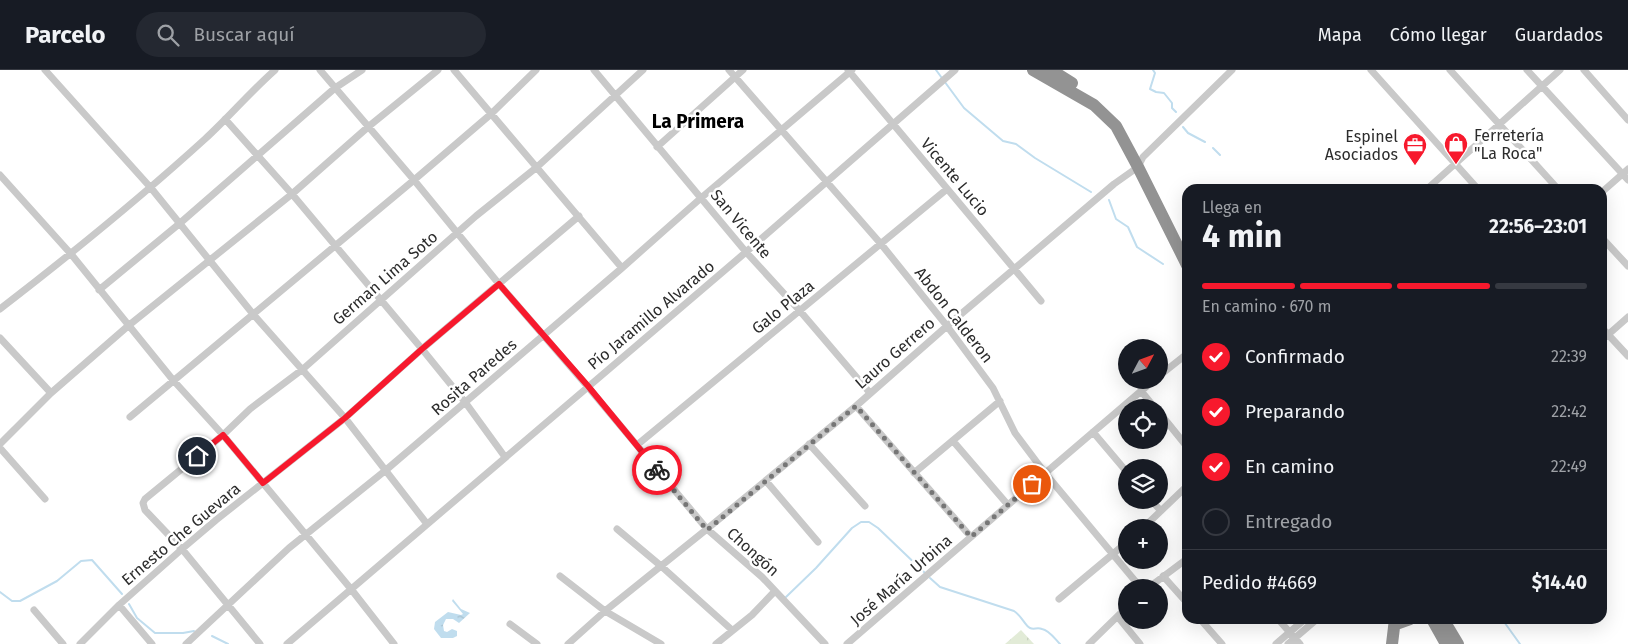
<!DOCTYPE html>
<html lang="es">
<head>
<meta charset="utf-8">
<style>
	:root { --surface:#171b24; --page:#242831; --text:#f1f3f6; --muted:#9ea1a6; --line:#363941; --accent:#f7192d }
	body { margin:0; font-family:"Fira Sans",sans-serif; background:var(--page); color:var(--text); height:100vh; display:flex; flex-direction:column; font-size:19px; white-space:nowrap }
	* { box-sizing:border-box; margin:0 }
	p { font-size:16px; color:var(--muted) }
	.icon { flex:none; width:28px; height:28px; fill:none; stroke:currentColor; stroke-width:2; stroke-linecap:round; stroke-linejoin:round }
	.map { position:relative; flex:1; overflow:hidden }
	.panel { position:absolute; left:1182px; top:114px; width:425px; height:440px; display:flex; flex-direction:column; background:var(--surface); border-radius:15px; box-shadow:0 5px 20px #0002 }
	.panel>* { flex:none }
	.needle { width:32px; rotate:49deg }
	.buttons { position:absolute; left:1118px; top:269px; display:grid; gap:10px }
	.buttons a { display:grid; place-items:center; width:50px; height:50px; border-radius:50%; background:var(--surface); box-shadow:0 5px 20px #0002; font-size:25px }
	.pin { position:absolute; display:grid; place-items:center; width:42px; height:42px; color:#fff; margin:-21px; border:2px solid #fff; border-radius:50%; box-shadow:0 1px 5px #0007 }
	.courier { position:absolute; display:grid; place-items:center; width:50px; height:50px; margin:-25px; border:4px solid #f7192d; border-radius:50%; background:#fff; color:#222; box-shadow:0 1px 6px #0007 }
	.summary em { font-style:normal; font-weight:700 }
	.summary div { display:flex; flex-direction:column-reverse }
	.summary { display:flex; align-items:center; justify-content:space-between; height:85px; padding:0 20px }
	h1 { font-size:32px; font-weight:700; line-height:38px }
	.bar { display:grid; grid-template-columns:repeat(4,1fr); gap:8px 5px; align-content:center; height:60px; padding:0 20px }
	.bar i { height:6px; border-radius:4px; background:var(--line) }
	.bar .current { background:var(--accent) }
	.bar p { grid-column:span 4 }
	.line { display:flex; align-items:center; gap:12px; padding:0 20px; border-top:1px solid var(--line) }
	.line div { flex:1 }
	ol { padding:0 20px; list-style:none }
	li { display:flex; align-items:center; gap:15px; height:55px }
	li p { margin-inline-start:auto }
	li .icon { padding:5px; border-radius:50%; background:var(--accent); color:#fff; stroke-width:4 }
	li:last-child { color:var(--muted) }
	li i { width:28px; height:28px; border:2px solid var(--line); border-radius:50% }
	header { display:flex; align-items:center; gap:30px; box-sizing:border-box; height:70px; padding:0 25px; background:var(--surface); border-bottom:1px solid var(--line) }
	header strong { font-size:24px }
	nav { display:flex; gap:28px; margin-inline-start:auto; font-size:18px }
	.search { width:350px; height:45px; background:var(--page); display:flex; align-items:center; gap:12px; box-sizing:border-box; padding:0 18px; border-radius:28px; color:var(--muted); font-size:19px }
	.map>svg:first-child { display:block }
	.forest { fill:url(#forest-crowns) }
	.water { fill:url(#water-ripples) }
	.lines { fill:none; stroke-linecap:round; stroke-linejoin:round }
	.stream { stroke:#c0ddee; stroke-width:2 }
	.street { stroke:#c9c9c9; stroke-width:7 }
	.highway { stroke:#939393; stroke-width:12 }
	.done { stroke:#767676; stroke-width:5; stroke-dasharray:0 9 }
	.route { stroke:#f7192d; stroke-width:6 }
	.labels { text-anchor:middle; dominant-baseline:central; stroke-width:5; stroke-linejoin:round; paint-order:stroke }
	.poi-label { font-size:16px; fill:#2c2c2c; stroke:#fff; text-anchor:start }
	.street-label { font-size:16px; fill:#2c2c2c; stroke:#fff }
	.quarter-label { font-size:19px; font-weight:bold; fill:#000; stroke:#fff }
</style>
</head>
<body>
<header>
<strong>Parcelo</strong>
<div class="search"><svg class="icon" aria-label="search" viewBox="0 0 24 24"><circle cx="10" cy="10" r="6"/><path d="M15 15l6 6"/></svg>Buscar aquí</div>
<nav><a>Mapa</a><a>Cómo llegar</a><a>Guardados</a></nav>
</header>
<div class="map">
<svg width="1628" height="574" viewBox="0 0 1628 574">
	<defs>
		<pattern id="forest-crowns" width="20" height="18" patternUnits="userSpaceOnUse" patternTransform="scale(1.25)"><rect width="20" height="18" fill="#e2ebd7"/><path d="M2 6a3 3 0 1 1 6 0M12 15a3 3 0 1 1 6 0" fill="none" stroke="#c2cab9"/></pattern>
		<pattern id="water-ripples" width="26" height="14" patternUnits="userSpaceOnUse" patternTransform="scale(1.25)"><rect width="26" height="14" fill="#c0ddee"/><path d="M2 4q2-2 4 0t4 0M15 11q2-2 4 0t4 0" fill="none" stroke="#a5becc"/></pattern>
	</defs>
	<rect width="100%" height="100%" fill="#fff"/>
	<path class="forest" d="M 1021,560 L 1034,574 L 1005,574 Z"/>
	<path class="water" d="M 453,529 L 461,539 L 470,543 L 459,553 L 453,549 L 446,549 L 443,555 L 444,561 L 447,562 L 452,559 L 457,561 L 457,566 L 453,568 L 441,568 L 434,559 L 435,552 L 448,542 L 461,545 L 463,544 L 452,531 Z"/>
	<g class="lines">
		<path class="stream" d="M 936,0 L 964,38 L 1003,71 L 1016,74 L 1035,88 L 1091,122
			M 1153,0 L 1155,3 L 1150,19 L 1156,22 L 1164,23 L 1172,33 L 1172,38 L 1176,42
			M 1183,57 L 1188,63 L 1205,72
			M 1213,78 L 1220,85
			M 1109,130 L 1116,149 L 1128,157 L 1137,177 L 1163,194
			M 930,508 L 940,517 L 1014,541 C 1022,546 1025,556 1030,558 C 1034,560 1037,557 1042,559 C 1049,560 1055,569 1060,574
			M 0,522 L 12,531 L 20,531 L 57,511 L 81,491 L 92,490 L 122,524
			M 786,527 L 816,498 L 852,458 L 861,452 L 869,452 L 878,458 L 925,503
			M 129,534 L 137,548 L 155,563 L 183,563 L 194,561
			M 1502,549 L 1520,574
			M 212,566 L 228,574"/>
		<path class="street" d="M 45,0 L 151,118 L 253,244 L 345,348 L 427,454
			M 320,0 L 414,110 L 499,214 L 588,317 L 707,459 L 762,507 L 825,574
			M 454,0 L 622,198
			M 594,0 L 746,182 L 800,241 L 870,323
			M 729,0 L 881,174 L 947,256 L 993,318 L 1015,363 L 1045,403 L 1141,518
			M 848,0 L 1041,231
			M 1371,0 L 1478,119
			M 1450,0 L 1558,119
			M 1527,0 L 1628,110
			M 1584,0 L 1628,50
			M 225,49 L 292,124 L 422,279 L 465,332 L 505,387
			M 657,77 L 743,0
			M 0,105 L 71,184 L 173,310 L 223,365 L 351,519 L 394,574
			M 1427,119 L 1560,0
			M 1602,122 L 1628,99
			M 1602,168 L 1628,196
			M 99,220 L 179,154 L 335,18 L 362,0
			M 0,239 C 70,185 139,129 205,69 C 229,47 250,22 275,0
			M 1602,258 L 1628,286
			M 0,268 L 51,323
			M 1602,270 L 1628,247
			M 1159,306 L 1188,283
			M 1141,321 L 1155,338
			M 856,336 L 971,467
			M 1159,342 L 1188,378
			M 130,347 L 414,110 L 491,44 L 536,0
			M 1093,362 L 1126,401
			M 953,371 L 1008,435
			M 0,374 L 51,323 L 128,256 L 292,124 L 368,57 L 438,0
			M 809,374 L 865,436
			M 637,375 L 947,119
			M 0,378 L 45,429
			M 914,403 L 1000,331
			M 766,411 L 818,472
			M 1151,430 L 1161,441
			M 1143,458 L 1188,415
			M 617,459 L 661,496 L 732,560
			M 560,506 L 605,541 L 661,574
			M 1163,506 L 1188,534
			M 1148,518 L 1188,488
			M 1059,529 L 1126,473
			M 119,535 L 152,574
			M 34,540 L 63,574
			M 1118,547 L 1140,574
			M 1200,549 L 1222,574
			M 1278,549 L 1300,574
			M 510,554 L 537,574
			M 80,574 L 119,535 L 182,479 L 216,450 L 345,348 L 422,279 L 579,146
			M 186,574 L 289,478 L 386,400 L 622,198 L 701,128 L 852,0
			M 260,574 L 182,479 L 145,440 L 143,433 L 145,429 L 223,365 L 250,339 L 303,299 L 476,146 L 537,97 L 643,0
			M 287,574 L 746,182 L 955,0
			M 568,574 L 605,541 L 707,459 L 856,336 L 947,256 L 1114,114 L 1138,97 L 1143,87 L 1232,0
			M 716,574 L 752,545 L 775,521
			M 847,574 L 1008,435 L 1154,310
			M 1089,574 L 1126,538
			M 1276,574 L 1305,549
			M 1288,574 L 1317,549"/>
		<path class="highway" d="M 1033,0 L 1094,35 L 1116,56 L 1138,97 L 1188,197
			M 1051,0 L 1072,13
			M 1432,549 L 1446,574
			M 1443,549 L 1458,574
			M 1396,554 L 1410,549
			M 1392,574 L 1395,549"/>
	</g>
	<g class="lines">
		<path class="done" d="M 657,400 L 707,460 L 856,336 L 971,467 L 1032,414"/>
		<path class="route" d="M 197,386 L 223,365 L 263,413 L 345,348 L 422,279 L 499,214 L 588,316 L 657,400"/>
	</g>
	<defs>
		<g id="shop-pin" transform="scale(1.25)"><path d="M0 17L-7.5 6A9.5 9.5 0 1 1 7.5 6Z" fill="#f7192d" stroke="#fff"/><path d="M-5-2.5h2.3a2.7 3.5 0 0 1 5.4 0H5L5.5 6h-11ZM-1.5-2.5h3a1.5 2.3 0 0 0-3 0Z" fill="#fff"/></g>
		<g id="office-pin" transform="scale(1.25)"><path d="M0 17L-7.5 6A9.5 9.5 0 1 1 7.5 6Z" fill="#f7192d" stroke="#fff"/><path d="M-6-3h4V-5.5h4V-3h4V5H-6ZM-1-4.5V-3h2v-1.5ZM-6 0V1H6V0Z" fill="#fff"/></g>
	</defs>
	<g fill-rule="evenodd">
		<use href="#shop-pin" x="1456" y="74"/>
		<use href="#office-pin" x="1415" y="75"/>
	</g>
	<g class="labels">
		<g class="poi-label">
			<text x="1474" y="65">Ferretería<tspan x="1474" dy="18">"La Roca"</tspan></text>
			<text x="1398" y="66" text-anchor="end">Espinel<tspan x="1398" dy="18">Asociados</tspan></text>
		</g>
		<g class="street-label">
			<text transform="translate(955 107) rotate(50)">Vicente Lucio</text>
			<text transform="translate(741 154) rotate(50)">San Vicente</text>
			<text transform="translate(385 208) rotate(-41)">German Lima Soto</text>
			<text transform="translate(783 237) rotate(-39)">Galo Plaza</text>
			<text transform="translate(651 245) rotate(-40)">Pío Jaramillo Alvarado</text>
			<text transform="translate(954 245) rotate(52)">Abdon Calderon</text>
			<text transform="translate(895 283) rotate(-41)">Lauro Gerrero</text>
			<text transform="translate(474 307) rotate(-41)">Rosita Paredes</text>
			<text transform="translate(181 464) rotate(-40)">Ernesto Che Guevara</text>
			<text transform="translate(753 482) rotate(42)">Chongón</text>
			<text transform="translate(901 510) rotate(-41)">José María Urbina</text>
		</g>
		<g class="quarter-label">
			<text x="698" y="51">La Primera</text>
		</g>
	</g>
</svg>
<div class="buttons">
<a><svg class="needle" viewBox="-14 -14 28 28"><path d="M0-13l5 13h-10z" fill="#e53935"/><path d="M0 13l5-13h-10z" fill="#9ea1a6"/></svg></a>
<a><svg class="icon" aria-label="locate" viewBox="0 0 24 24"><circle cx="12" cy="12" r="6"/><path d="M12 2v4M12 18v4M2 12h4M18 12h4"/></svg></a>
<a><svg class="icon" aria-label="layers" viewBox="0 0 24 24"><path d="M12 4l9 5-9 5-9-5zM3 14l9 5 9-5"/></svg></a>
<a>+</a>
<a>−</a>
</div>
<div class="pin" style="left:1032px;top:414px;background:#ea580c"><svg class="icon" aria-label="bag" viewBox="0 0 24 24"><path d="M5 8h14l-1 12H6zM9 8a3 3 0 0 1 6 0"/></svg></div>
<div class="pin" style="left:197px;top:386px;background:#1f2937"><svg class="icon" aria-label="home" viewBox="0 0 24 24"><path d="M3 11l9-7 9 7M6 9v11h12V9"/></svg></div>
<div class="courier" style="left:657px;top:400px"><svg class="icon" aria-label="bike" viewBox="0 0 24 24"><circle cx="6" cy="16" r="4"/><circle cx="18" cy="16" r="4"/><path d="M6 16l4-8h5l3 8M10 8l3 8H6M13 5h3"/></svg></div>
<section class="panel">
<div class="summary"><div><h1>4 min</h1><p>Llega en</p></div><em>22:56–23:01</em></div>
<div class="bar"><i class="current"></i><i class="current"></i><i class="current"></i><i></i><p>En camino · 670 m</p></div>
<ol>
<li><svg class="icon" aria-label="check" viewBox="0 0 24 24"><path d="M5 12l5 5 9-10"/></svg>Confirmado<p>22:39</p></li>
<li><svg class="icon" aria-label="check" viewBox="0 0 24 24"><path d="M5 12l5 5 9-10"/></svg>Preparando<p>22:42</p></li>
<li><svg class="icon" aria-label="check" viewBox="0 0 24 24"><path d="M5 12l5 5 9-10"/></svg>En camino<p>22:49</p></li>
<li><i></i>Entregado</li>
</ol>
<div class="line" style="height:65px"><div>Pedido #4669</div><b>$14.40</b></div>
</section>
</div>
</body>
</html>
